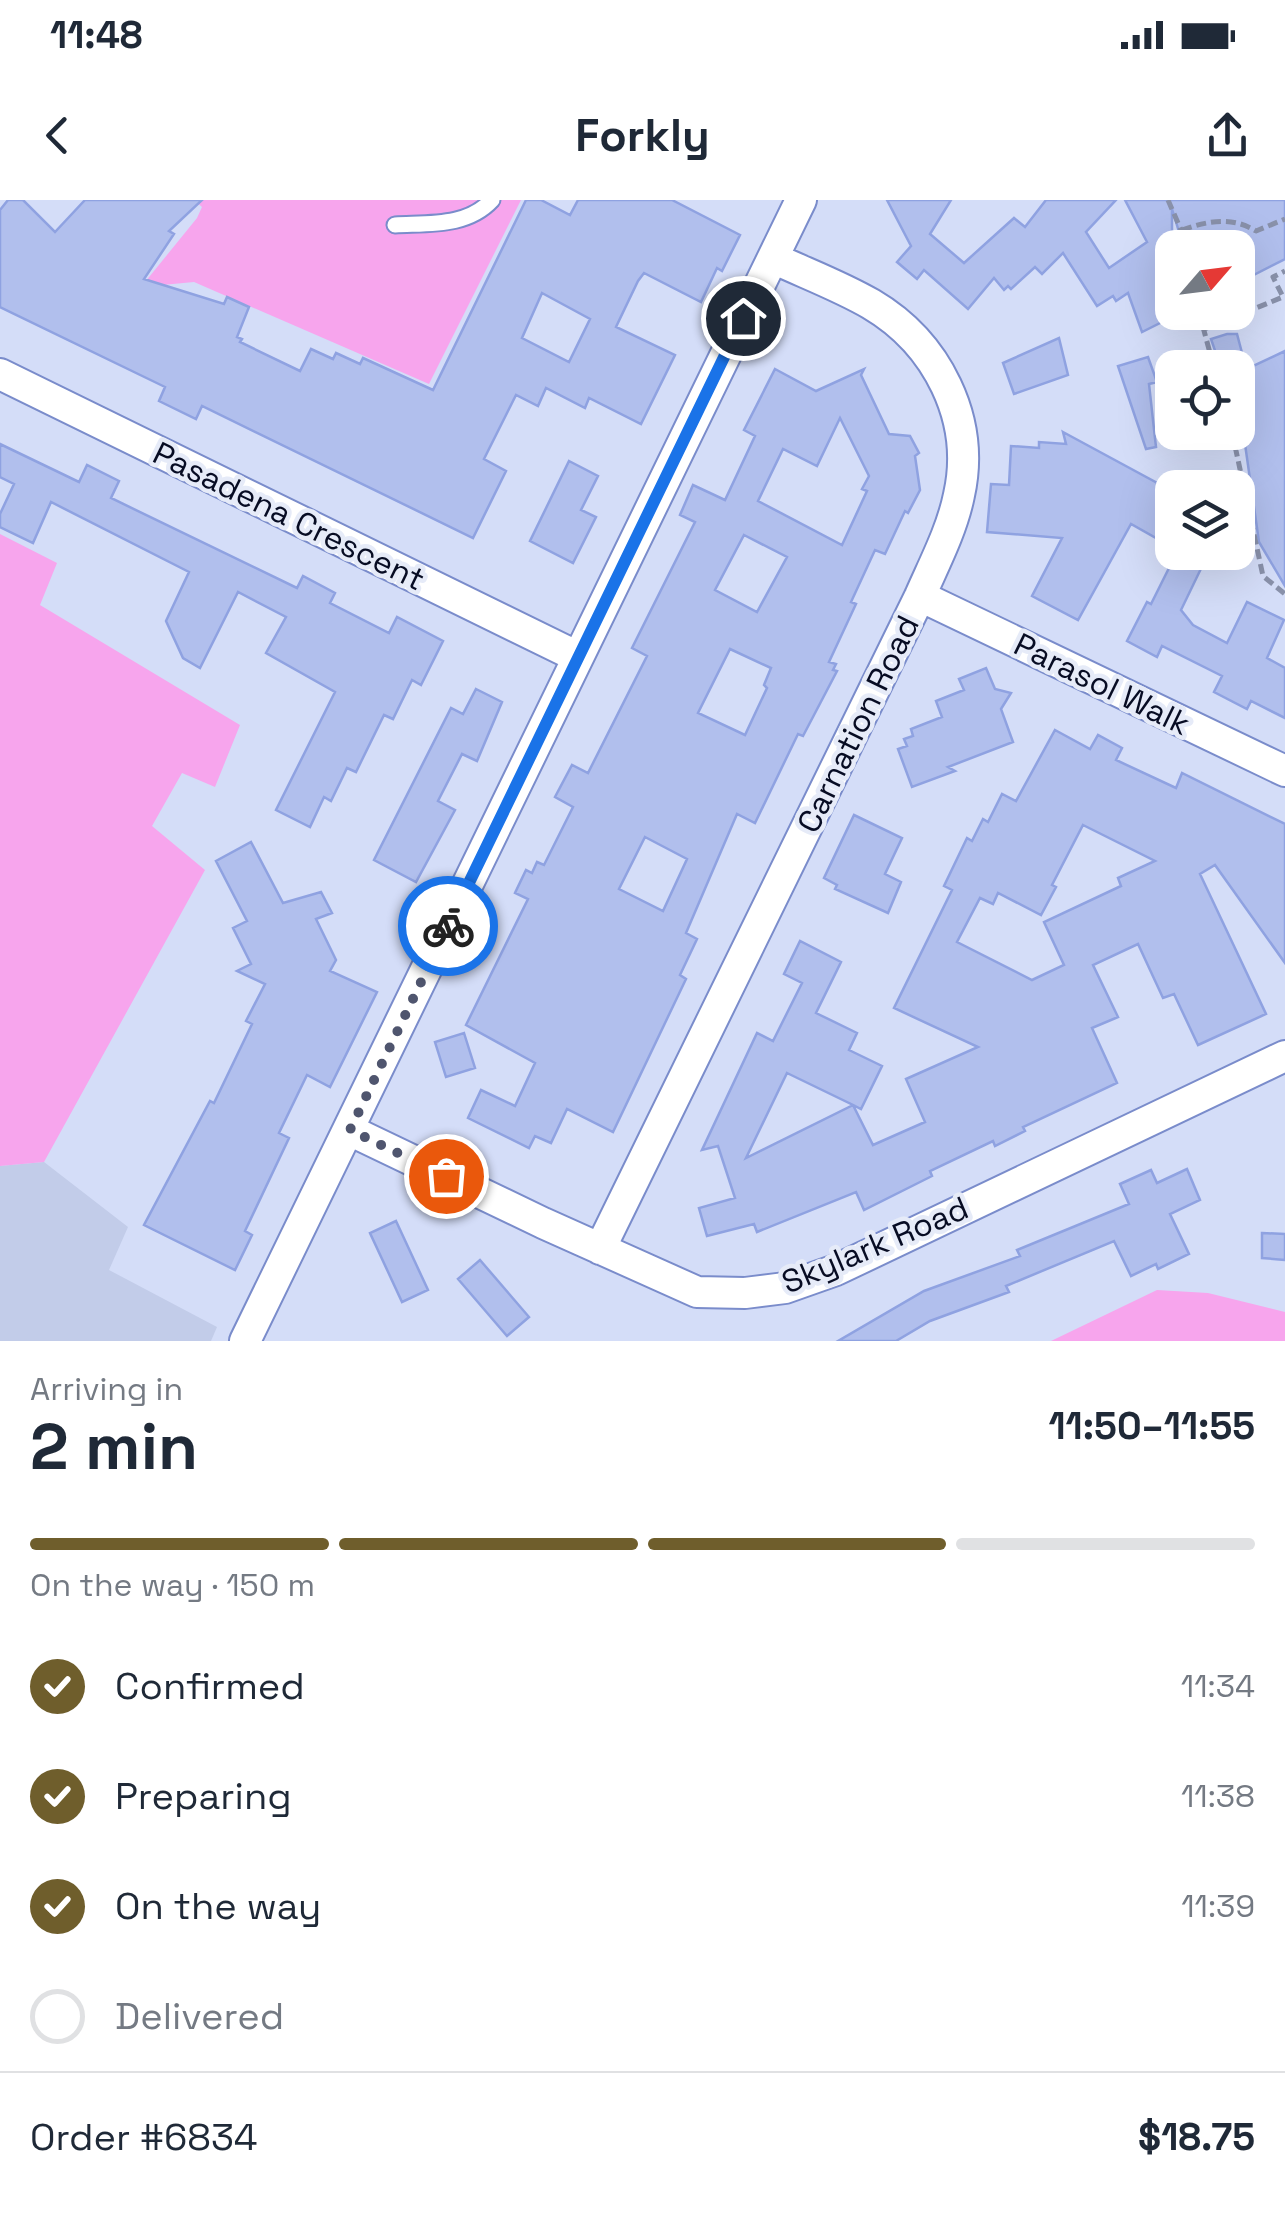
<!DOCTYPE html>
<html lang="en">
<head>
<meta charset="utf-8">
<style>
	:root { --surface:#fff; --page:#f2f2f3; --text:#1f2937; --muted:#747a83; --line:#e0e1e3; --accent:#6f5e2c }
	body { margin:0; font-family:"Space Grotesk",sans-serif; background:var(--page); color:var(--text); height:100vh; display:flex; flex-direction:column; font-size:38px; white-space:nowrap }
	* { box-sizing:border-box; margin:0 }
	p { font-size:32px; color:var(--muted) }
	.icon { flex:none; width:55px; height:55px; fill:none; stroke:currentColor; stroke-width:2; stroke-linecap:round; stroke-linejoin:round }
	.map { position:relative; height:1141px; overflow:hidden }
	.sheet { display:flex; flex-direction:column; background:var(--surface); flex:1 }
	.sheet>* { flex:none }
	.needle { width:65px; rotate:62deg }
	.tools { position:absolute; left:1155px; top:30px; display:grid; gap:20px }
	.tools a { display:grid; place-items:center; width:100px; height:100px; border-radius:20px; background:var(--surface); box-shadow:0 10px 40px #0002; font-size:50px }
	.pin { position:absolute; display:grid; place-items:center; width:85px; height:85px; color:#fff; margin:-42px; border:5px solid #fff; border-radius:50%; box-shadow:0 2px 10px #0007 }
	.courier { position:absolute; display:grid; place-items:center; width:100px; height:100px; margin:-50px; border:8px solid #1a73e8; border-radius:50%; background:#fff; color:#222; box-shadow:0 2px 12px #0007 }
	.headline em { font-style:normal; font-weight:600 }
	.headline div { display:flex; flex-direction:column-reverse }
	.headline { display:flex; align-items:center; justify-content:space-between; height:170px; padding:0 30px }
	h1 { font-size:65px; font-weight:600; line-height:75px }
	.bar { display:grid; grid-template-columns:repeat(4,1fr); gap:15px 10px; align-content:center; height:120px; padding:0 30px }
	.bar i { height:12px; border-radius:8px; background:var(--line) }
	.bar .selected { background:var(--accent) }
	.bar p { grid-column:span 4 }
	.line { display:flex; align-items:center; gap:25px; padding:0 30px; border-top:2px solid var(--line) }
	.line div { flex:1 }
	ol { padding:0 30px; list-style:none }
	li { display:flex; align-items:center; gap:30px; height:110px }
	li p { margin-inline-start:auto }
	li .icon { padding:10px; border-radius:50%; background:var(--accent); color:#fff; stroke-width:4 }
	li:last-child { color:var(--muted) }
	li i { width:55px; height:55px; border:5px solid var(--line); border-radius:50% }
	.status { display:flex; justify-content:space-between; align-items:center; height:70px; padding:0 50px; background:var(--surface); direction:ltr }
	.status svg { height:28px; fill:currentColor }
	header { display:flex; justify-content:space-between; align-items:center; height:130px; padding:0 30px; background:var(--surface); font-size:45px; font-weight:600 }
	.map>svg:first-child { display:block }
	.built { fill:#c2cce9 }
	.green { fill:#f7a5ed }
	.building { fill:#b1bfed; stroke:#8fa2e1; stroke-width:2.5; fill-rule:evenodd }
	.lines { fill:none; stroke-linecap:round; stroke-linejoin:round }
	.service-casing { stroke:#7a8ccb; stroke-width:19 }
	.minor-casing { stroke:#7a8ccb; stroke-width:34 }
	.path { stroke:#8991aa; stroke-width:5; stroke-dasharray:10 5; stroke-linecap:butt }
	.service { stroke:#fff; stroke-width:15 }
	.minor { stroke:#fff; stroke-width:30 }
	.done { stroke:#4f556e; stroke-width:10; stroke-dasharray:0 18 }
	.route { stroke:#1a73e8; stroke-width:12 }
	.labels { text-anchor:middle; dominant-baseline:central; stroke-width:9; stroke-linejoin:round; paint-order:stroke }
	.street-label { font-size:32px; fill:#070c23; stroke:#e6ebf8 }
</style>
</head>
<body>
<div class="status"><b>11:48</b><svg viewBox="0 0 49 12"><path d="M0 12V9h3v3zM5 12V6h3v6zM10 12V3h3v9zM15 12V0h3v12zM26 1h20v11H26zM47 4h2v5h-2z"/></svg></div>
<header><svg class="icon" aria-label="back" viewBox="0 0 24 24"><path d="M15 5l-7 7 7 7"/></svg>Forkly<svg class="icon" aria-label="share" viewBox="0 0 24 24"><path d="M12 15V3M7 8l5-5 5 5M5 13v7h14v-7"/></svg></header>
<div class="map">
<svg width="1285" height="1141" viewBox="0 0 1285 1141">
	<rect width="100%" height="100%" fill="#d4ddf8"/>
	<path class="built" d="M 44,962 L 128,1027 L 109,1070 L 217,1127 L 211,1141 L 0,1141 L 0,966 Z"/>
	<path class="green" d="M 194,0 L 521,0 L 429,184 L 194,82 L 141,87 L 197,18 L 202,7 Z
		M 0,334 L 57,363 L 40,405 L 240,525 L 215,587 L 182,573 L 152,626 L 205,670 L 44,962 L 0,966 Z
		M 1157,1090 L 1208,1093 L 1285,1112 L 1285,1141 L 1051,1141 Z"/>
	<path class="building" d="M 8,0 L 23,0 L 55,32 L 85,0 L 202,0 L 169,31 L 174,34 L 144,79 L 224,104 L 227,97 L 249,107 L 237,137 L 242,139 L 240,142 L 300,171 L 311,149 L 333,159 L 336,153 L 360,164 L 363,158 L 433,190 L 526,0 L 541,0 L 570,15 L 578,0 L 672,0 L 740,35 L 722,71 L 717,68 L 701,102 L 644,73 L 638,81 L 616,127 L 675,155 L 641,224 L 589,198 L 585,208 L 546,188 L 538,206 L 516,195 L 484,259 L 506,271 L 473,338 L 202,206 L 196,219 L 159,201 L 165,187 L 0,107 L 0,10 ZM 542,93 L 590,119 L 569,162 L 522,138 Z
		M 887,0 L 951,0 L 930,34 L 964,63 L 1014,18 L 1025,27 L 1046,0 L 1116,0 L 1086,32 L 1109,68 L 1147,42 L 1125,0 L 1285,0 L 1285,59 L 1238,83 L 1238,48 L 1184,48 L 1172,9 L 1172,117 L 1142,132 L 1128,93 L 1116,101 L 1113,96 L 1097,106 L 1063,53 L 1042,74 L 1035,67 L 1011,89 L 1008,86 L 1004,90 L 994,78 L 968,109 L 924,70 L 917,79 L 897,62 L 911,46 Z
		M 1227,134 L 1237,134 L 1246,168 L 1221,168 L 1211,139 Z
		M 1059,138 L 1068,175 L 1014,194 L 1003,163 Z
		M 1285,151 L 1285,386 L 1259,342 L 1245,244 L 1238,217 L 1238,173 Z
		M 1148,157 L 1157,182 L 1149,184 L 1156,247 L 1146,249 L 1118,166 Z
		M 775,169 L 816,191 L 864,169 L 861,175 L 889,234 L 910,236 L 919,253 L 915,256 L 920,290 L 908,313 L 905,311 L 885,354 L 875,350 L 851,402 L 856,404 L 829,462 L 836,464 L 833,470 L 837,471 L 803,536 L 798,534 L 755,623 L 737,614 L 686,733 L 697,739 L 680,775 L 686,779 L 613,932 L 567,909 L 551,943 L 535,936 L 529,948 L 468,918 L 481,890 L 515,906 L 535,863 L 466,825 L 528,699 L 515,693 L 526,670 L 532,673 L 537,662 L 544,665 L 573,607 L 555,597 L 572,565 L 588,573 L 647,456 L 632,448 L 695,322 L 680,315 L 693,285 L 725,300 L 755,236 L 744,230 ZM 840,218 L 869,276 L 862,289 L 867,291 L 842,345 L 758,301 L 783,249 L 817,266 ZM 744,335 L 787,357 L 757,412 L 715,390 ZM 730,449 L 771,468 L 764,485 L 767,488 L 745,535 L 698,513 ZM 645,637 L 687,659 L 663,711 L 619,689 Z
		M 1063,232 L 1172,291 L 1172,347 L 1131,324 L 1078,420 L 1032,396 L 1062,338 L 987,332 L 991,284 L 1009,285 L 1011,246 L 1039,248 L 1039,242 L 1066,244 Z
		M 0,244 L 79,282 L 87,265 L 119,281 L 111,298 L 297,388 L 303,376 L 335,393 L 330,403 L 389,433 L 397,417 L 443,441 L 421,485 L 412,480 L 393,519 L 384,515 L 356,572 L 347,568 L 331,601 L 324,597 L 310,627 L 276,610 L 335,492 L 266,453 L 286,417 L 238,392 L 200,468 L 183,458 L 166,421 L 189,372 L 51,302 L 33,343 L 0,327 L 0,314 L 14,284 L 0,277 Z
		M 569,261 L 598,276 L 581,310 L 596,317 L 573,363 L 530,341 Z
		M 1177,352 L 1209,352 L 1181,410 L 1193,425 L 1227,443 L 1247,402 L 1284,420 L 1267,458 L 1285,468 L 1285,518 L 1251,501 L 1247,509 L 1214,492 L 1222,476 L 1162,446 L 1157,457 L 1127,441 L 1147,402 L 1151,404 Z
		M 986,468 L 995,489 L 1011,493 L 1001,509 L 1013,542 L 948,567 L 955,571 L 912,587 L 898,549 L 907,546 L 904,539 L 913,536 L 911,529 L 942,517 L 936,501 L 964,490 L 959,479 Z
		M 476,489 L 502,502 L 477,561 L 462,554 L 438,601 L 455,610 L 416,682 L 374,660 L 451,508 L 463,514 Z
		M 1055,530 L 1090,549 L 1098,535 L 1122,548 L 1116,560 L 1176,588 L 1182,573 L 1285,624 L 1285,763 L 1215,665 L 1200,674 L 1266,814 L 1198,845 L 1174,794 L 1163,798 L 1138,744 L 1093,765 L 1118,817 L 1092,828 L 1117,883 L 1023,927 L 1025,931 L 995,946 L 993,941 L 930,971 L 932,976 L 864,1010 L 856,992 L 757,1032 L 754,1024 L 707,1036 L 699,1008 L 735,998 L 718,946 L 702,950 L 757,833 L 773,841 L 802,783 L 784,774 L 800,741 L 841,762 L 816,813 L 857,833 L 849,850 L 882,866 L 861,909 L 853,905 L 873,945 L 925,922 L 906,879 L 978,847 L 894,808 L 952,690 L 944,686 L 967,638 L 972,641 L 983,619 L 988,622 L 1002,594 L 1016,601 ZM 1083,625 L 1155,661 L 1118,678 L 1121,686 L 1044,722 L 1064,765 L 1032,780 L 957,742 L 980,698 L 993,704 L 998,693 L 1041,715 L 1056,687 L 1052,685 ZM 787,873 L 853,905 L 746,958 Z
		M 854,615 L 902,638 L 885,674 L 901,682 L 888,713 L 835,689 L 837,685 L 824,678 Z
		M 251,642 L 283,703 L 321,692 L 332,713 L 316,719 L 336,760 L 330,771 L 377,792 L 330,887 L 307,875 L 279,933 L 289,938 L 245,1031 L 252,1035 L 235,1070 L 144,1025 L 210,901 L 214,903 L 252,824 L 246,821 L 265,784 L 237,771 L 251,764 L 233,728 L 247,721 L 216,661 Z
		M 464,833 L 475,868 L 446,877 L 435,842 Z
		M 1187,969 L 1200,1000 L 1170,1014 L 1189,1054 L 1158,1069 L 1156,1064 L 1131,1076 L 1114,1041 L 1006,1086 L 1009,1092 L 930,1121 L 896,1141 L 838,1141 L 924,1091 L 1020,1056 L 1017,1050 L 1129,1004 L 1120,984 L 1151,970 L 1157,983 Z
		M 396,1021 L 428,1090 L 402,1102 L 370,1033 Z
		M 1262,1033 L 1285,1034 L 1285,1060 L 1262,1058 Z
		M 480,1060 L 529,1117 L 507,1136 L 458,1079 Z"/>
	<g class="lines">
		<g class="service-casing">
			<path id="service" d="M 395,25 C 429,23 467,27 492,0"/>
		</g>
		<g class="minor-casing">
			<path id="minor" d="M 0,174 L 578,457
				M 920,396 L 1285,571
				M 349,930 L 543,1023 L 697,1092 L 745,1093 L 785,1088 L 836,1070 L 1285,856
				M 600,1049 L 920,396 C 934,364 952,330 959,295 C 976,219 937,143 871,104 C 840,86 805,73 773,58
				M 245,1141 L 801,0"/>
		</g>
		<path class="path" d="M 1168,0 L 1189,48
			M 1182,30 C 1207,21 1232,16 1256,31 L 1285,19
			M 1199,112 L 1214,168
			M 1202,130 L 1283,97 L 1273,77 L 1285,71
			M 1232,232 L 1263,376 L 1285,394"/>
		<use href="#service" class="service"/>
		<use href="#minor" class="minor"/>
	</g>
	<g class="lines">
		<path class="done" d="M 446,976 L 350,930 L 448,726"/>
		<path class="route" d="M 448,726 L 743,118"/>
	</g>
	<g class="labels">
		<g class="street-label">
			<text transform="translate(289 316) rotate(26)">Pasadena Crescent</text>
			<text transform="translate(1102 484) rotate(26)">Parasol Walk</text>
			<text transform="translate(858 524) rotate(-64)">Carnation Road</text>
			<text transform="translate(875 1045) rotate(-23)">Skylark Road</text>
		</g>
	</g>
</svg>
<div class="tools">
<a><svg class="needle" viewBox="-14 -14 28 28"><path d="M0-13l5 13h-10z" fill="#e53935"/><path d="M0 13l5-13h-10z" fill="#747a83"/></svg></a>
<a><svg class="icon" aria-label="locate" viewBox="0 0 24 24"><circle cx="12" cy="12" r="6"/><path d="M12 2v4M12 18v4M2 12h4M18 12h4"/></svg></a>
<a><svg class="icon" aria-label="layers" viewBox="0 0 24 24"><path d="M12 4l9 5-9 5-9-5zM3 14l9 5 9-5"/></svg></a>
</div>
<div class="pin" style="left:446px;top:976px;background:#ea580c"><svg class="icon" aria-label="bag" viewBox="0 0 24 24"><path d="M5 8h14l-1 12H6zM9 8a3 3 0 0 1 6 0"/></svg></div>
<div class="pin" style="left:743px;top:118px;background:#1f2937"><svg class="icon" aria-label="home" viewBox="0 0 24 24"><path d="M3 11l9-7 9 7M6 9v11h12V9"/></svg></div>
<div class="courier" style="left:448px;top:726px"><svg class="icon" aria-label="bike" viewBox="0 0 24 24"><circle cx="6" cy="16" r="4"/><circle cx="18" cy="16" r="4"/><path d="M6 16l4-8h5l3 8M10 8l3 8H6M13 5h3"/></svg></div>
</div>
<section class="sheet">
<div class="headline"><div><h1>2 min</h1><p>Arriving in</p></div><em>11:50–11:55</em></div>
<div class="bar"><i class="selected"></i><i class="selected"></i><i class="selected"></i><i></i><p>On the way · 150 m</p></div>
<ol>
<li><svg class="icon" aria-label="check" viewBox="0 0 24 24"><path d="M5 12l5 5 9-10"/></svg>Confirmed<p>11:34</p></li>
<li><svg class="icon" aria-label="check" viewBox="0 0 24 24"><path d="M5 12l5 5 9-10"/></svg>Preparing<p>11:38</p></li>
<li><svg class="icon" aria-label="check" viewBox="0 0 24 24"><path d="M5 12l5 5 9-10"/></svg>On the way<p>11:39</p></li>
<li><i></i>Delivered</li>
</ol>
<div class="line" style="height:130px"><div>Order #6834</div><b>$18.75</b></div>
</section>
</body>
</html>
